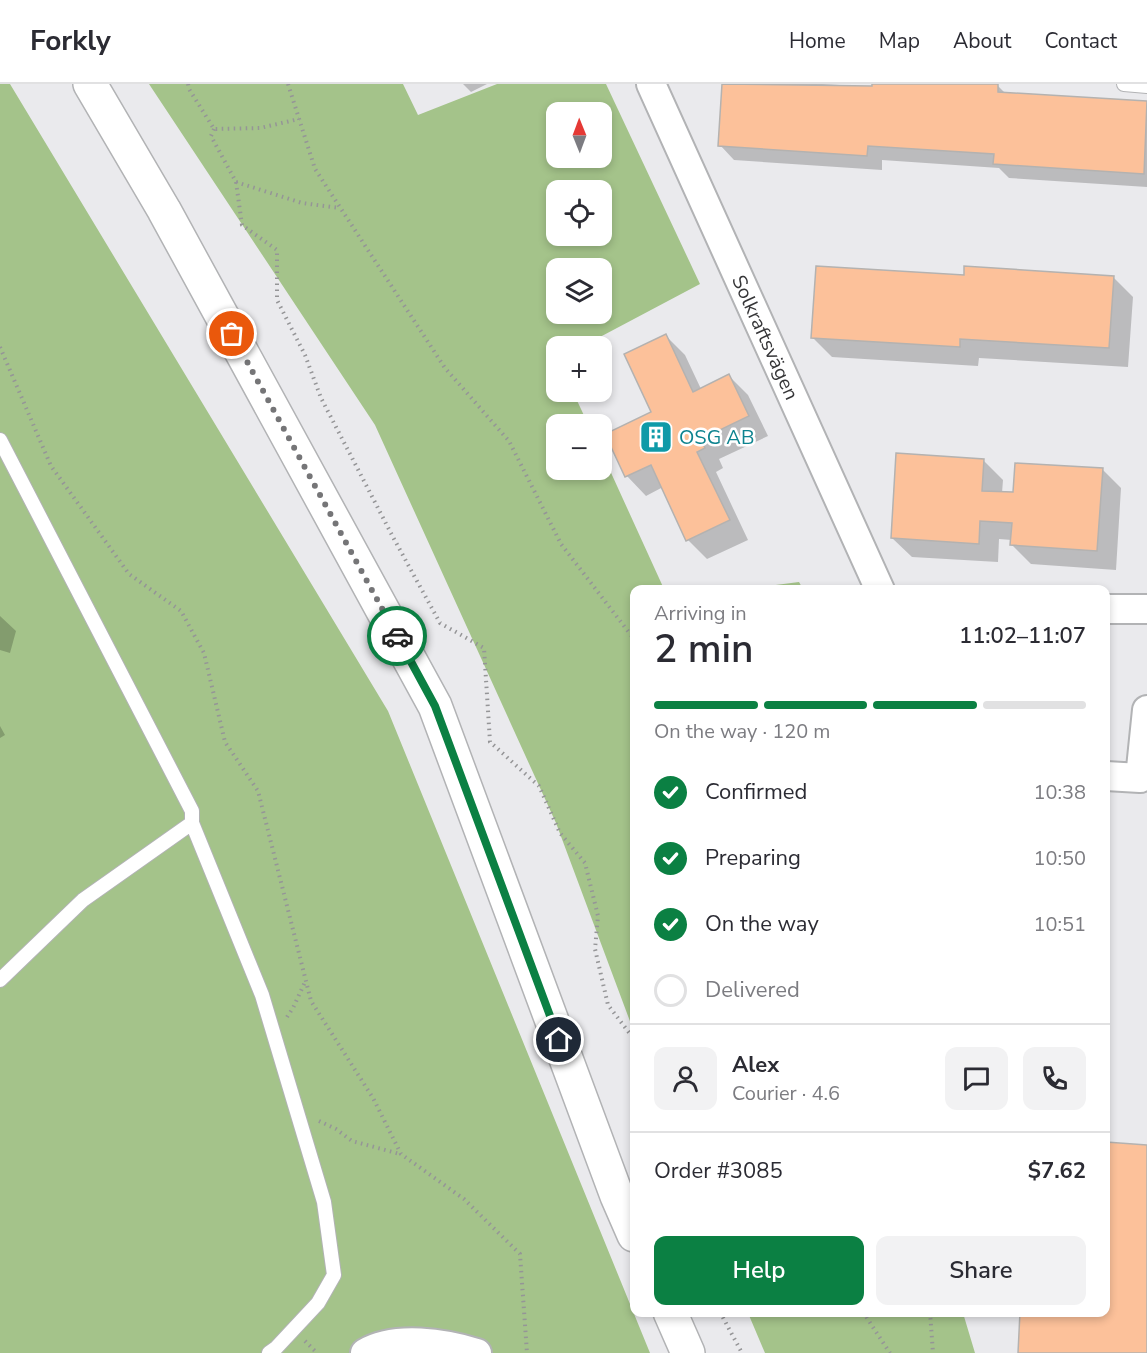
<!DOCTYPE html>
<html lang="en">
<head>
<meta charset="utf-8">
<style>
	:root { --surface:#fff; --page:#f2f2f3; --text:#2b2b33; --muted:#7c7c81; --line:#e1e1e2; --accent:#0b8043 }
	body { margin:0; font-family:"Nunito Sans",sans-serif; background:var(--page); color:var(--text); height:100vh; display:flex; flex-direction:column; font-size:22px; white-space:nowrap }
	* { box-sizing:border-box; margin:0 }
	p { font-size:20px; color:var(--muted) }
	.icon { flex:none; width:33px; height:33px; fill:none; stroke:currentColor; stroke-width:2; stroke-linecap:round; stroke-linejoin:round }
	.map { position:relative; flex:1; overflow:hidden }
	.drawer { position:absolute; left:630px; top:501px; width:480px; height:732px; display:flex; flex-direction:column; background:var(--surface); border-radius:12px; box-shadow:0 3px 9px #0003 }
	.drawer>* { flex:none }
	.needle { width:39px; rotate:359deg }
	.tools { position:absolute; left:546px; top:18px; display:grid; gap:12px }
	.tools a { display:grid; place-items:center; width:66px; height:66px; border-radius:12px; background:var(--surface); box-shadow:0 3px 9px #0003; font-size:30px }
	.pin { position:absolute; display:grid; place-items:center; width:51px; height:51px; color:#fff; margin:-26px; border:3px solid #fff; border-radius:50%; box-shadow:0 2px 6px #0007 }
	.courier { position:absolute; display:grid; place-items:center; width:60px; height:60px; margin:-30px; border:4px solid #0b8043; border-radius:50%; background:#fff; color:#222; box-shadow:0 2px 8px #0007 }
	.headline em { font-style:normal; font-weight:600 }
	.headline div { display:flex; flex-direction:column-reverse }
	.headline { display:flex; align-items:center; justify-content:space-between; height:102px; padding:0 24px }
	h1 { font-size:39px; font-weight:600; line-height:45px }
	.bar { display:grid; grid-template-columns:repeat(4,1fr); gap:9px 6px; align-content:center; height:72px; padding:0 24px }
	.bar i { height:8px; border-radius:4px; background:var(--line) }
	.bar .active { background:var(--accent) }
	.bar p { grid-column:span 4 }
	.line { display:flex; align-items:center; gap:15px; padding:0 24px; border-top:2px solid var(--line) }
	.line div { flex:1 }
	.round { display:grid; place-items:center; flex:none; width:63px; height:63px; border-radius:12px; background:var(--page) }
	ol { padding:0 24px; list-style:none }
	li { display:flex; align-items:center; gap:18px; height:66px }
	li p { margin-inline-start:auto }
	li .icon { padding:6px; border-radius:50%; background:var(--accent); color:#fff; stroke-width:4 }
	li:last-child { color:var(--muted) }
	li i { width:33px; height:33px; border:3px solid var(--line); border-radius:50% }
	.primary-button { display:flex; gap:12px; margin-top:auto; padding:12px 24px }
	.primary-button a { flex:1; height:69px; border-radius:12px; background:var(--accent); color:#fff; font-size:24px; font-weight:600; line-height:69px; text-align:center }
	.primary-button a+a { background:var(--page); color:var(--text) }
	header { display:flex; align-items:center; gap:36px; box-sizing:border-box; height:84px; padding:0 30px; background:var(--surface); border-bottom:2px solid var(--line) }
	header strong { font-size:28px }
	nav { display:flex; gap:33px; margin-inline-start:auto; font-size:21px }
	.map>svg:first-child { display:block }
	.forest { fill:#a4c38a; fill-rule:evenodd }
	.shadow { fill:#0003 }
	.building { fill:#fcc19a; stroke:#b4b2b0; stroke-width:1.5 }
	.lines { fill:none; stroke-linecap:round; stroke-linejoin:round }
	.service-casing { stroke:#b2b3b5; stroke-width:16 }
	.minor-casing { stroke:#b2b3b5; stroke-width:32 }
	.secondary-casing { stroke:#b2b3b5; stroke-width:36 }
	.path { stroke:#959597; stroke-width:4; stroke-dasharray:1.5 4.5; stroke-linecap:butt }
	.service { stroke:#fff; stroke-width:14 }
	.minor { stroke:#fff; stroke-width:28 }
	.secondary { stroke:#fff; stroke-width:33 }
	.done { stroke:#757577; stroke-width:6; stroke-dasharray:0 10.8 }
	.route { stroke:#0b8043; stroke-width:8 }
	.labels { text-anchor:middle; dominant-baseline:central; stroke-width:5; stroke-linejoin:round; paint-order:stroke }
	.street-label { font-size:20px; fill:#363638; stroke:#fff }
	.culture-label { font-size:20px; fill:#0d838f; stroke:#fff; text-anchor:start }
</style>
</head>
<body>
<header>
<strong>Forkly</strong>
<nav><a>Home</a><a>Map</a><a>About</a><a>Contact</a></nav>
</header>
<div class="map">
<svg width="1147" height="1269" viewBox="0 0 1147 1269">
	<rect width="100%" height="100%" fill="#eaeaed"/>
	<path class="forest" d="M 0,0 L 10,0 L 388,627 L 650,1269 L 0,1269 Z
		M 149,0 L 403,0 L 418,31 L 497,0 L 606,0 L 700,200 L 583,262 L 556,262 L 556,308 L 573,308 L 588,340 L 556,340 L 556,386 L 602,386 L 602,369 L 664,505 L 634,506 L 634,948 L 556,739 L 375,341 ZM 556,28 L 602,28 L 602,74 L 556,74 ZM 556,106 L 602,106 L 602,152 L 556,152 ZM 556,184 L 602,184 L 602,230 L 556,230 Z
		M 799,498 L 803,505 L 743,505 Z
		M 748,1229 L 963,1229 L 975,1269 L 765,1269 Z"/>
	<path class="shadow" d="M 463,0 L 487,0 L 471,8 Z
		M 724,0 L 822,0 L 874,3 L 874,0 L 969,0 L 998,2 L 1006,10 L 1147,19 L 1147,103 L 1009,94 L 999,84 L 882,76 L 882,86 L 734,76 L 720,61 Z
		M 965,192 L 1113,193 L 1133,213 L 1128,283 L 979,274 L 978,282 L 832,273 L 813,254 Z
		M 666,252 L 685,271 L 701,305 L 729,292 L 748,311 L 768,352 L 719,375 L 723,384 L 716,388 L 748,456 L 707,475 L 688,456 L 663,403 L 646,412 L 627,392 L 653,329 Z
		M 983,376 L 1003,396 L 1002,409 L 1015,410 L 1102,385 L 1121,404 L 1116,486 L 1031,480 L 1012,461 L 1012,456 L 999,455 L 998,478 L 912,473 L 892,454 Z
		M 0,532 L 16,547 L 10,569 L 0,566 Z
		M 0,642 L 5,651 L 0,654 Z
		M 1106,1060 L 1147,1062 L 1147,1269 L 1019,1269 L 1106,1228 Z"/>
	<path class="building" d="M 722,0 L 872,2 L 872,0 L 998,0 L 998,8 L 1147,17 L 1144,90 L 993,80 L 994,70 L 868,62 L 867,72 L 718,62 Z
		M 816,182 L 964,191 L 964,182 L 1114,192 L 1109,264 L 960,255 L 960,263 L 811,254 Z
		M 666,250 L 693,308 L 729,290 L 749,332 L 701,355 L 705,364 L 697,368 L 730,436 L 686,457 L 651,381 L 625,393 L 605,350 L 651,328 L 624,270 Z
		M 896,369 L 984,375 L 982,407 L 1013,408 L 1015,379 L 1103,384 L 1097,467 L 1010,461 L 1012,439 L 980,437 L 979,460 L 891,454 Z
		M 1106,1058 L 1147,1061 L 1147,1269 L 1018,1269 L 1020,1228 L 1106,1228 Z"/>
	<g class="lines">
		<g class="service-casing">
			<path id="service" d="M 1124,0 L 1147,2
				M 0,356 L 192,727 L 192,739 L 262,911 L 324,1118 L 334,1191 L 318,1219 L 276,1264 L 269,1269
				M 0,896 L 83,816 L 192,739"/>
		</g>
		<g class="minor-casing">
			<g id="minor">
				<path id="s1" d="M 651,0 L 880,506"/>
				<path d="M 1106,525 L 1147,525"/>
				<path d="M 1106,692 L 1140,694 L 1147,626"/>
				<path d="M 365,1269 C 395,1251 445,1259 477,1269"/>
			</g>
		</g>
		<g class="secondary-casing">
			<path id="secondary" d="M 90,0 L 164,126 L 435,622 L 617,1112 L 634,1151
				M 670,1228 L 688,1269"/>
		</g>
		<path class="path" d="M 188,0 L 189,5 L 214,45 L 260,44 L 299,35
			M 288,0 L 315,85 L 445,284 L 509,357 L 561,460 L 634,555
			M 214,45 L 211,52 L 236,98 L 302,119 L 340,124
			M 236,98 L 242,141 L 277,166 L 277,216 L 305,271 L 321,314 L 394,455 L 440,539 L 484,564 L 490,658 L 539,702 L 560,749 L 585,779 L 598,832 L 595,865 L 608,921 L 634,955
			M 0,263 L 51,382 L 129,490 L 181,527 L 204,569 L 225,658 L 258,707 L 311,917 L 373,1014 L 401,1070 L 464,1115 L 520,1170 L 527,1269
			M 287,933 L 293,924 L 305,898
			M 319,1037 L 336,1045 L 352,1057 L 400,1070
			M 720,1228 L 742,1269
			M 863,1228 L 890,1269
			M 930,1228 L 933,1269
			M 305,1257 L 317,1269"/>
		<use href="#service" class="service"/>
		<use href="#minor" class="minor"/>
		<use href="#secondary" class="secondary"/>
	</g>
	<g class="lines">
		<path class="done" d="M 232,250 L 397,552"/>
		<path class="route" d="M 397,552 L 435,622 L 559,956"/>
	</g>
	<defs>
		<g id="building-square" transform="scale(1.725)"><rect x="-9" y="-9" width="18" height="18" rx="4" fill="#0f9aa8" stroke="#fff"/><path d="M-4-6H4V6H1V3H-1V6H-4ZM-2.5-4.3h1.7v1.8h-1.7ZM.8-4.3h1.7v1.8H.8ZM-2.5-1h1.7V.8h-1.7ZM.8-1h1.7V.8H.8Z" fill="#fff"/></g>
	</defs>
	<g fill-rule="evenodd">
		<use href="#building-square" x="656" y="353"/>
	</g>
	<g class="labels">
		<g class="street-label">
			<text stroke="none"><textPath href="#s1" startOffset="278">Solkraftsvägen</textPath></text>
		</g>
		<g class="culture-label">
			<text x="679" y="353">OSG AB</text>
		</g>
	</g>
</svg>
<div class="tools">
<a><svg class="needle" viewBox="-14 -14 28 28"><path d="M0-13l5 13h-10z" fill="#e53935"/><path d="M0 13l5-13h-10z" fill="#7c7c81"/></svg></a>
<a><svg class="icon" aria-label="locate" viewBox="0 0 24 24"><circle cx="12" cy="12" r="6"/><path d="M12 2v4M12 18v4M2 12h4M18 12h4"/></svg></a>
<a><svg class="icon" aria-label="layers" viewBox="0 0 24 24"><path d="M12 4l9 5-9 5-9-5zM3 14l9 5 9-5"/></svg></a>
<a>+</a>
<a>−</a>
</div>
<div class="pin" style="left:232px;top:250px;background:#ea580c"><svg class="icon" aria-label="bag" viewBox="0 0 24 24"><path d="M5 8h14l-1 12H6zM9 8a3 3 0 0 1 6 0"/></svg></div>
<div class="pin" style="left:559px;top:956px;background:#1f2937"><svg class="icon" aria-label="home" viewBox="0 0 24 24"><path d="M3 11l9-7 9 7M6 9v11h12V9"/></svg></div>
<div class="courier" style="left:397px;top:552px"><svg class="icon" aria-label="car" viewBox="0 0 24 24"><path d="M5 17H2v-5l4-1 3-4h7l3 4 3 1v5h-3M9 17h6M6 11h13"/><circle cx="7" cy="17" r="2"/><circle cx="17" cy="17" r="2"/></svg></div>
<section class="drawer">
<div class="headline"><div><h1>2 min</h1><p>Arriving in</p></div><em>11:02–11:07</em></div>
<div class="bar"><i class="active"></i><i class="active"></i><i class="active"></i><i></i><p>On the way · 120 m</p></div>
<ol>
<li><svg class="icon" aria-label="check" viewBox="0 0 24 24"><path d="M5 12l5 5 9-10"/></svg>Confirmed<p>10:38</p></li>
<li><svg class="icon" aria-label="check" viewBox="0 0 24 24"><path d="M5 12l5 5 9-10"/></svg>Preparing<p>10:50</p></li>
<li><svg class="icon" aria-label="check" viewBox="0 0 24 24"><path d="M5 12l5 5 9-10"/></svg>On the way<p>10:51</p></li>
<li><i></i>Delivered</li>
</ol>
<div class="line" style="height:108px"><a class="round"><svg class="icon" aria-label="person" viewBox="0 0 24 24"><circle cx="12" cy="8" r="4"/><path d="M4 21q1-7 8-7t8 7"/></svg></a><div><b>Alex</b><p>Courier · 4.6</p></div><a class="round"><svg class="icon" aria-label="chat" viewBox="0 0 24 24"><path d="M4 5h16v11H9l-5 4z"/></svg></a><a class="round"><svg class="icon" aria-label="phone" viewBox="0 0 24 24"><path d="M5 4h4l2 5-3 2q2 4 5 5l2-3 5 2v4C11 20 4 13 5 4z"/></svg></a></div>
<div class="line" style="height:78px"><div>Order #3085</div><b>$7.62</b></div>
<div class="primary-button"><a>Help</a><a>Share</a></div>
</section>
</div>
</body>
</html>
